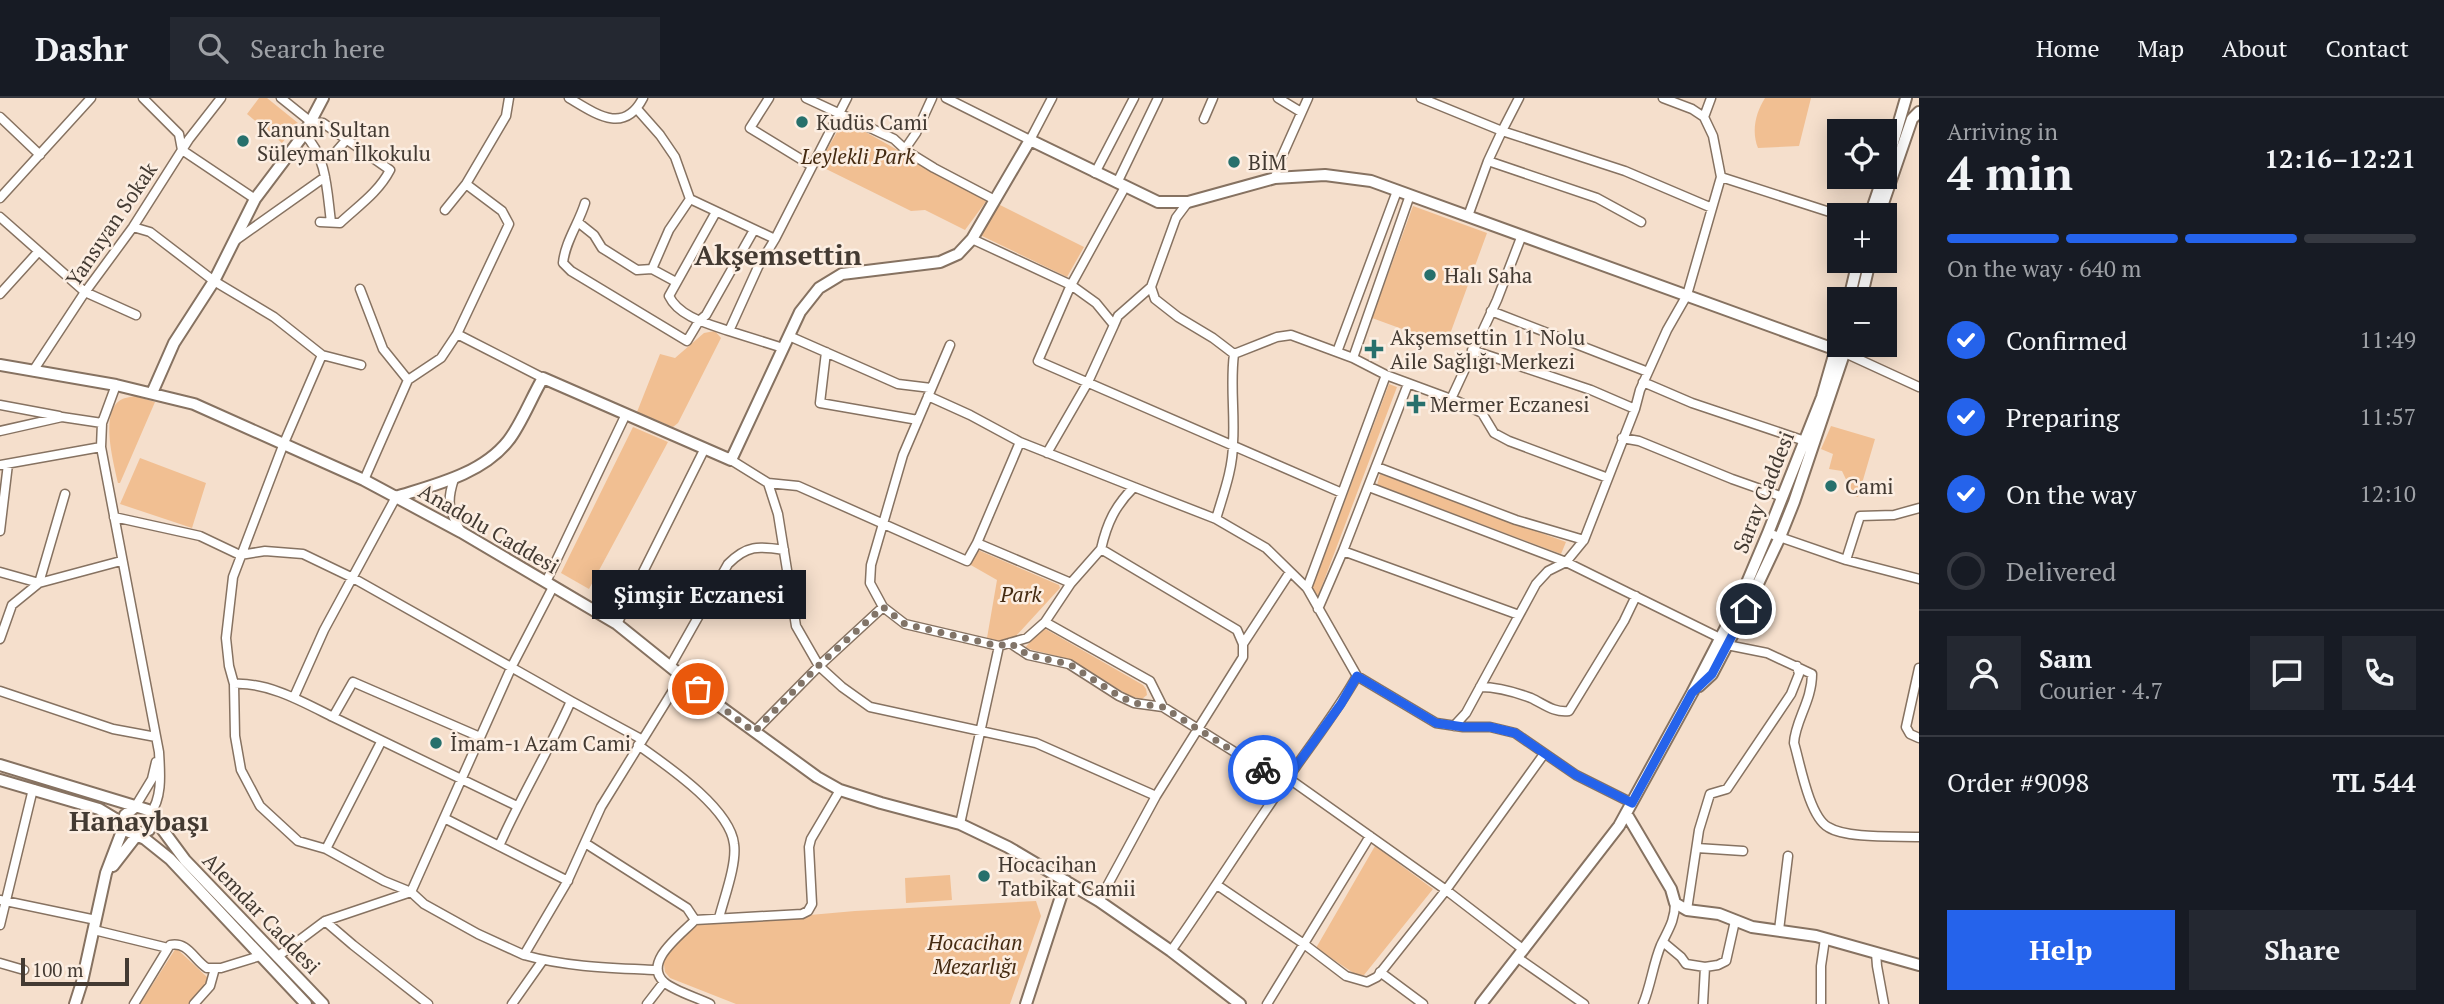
<!DOCTYPE html>
<html lang="en">
<head>
<meta charset="utf-8">
<style>
	:root { --surface:#171b24; --page:#242831; --text:#f1f3f6; --muted:#9ea1a6; --line:#363941; --accent:#2563eb }
	body { margin:0; font-family:"PT Serif",serif; background:var(--page); color:var(--text); height:100vh; display:flex; flex-direction:column; font-size:26px; white-space:nowrap }
	* { box-sizing:border-box; margin:0 }
	p { font-size:23px; color:var(--muted) }
	.icon { flex:none; width:38px; height:38px; fill:none; stroke:currentColor; stroke-width:2; stroke-linecap:round; stroke-linejoin:round }
	.map { position:relative; flex:1; overflow:hidden }
	.drawer { display:flex; flex-direction:column; background:var(--surface); width:525px }
	.drawer>* { flex:none }
	.controls { position:absolute; left:1827px; top:21px; display:grid; gap:14px }
	.controls a { display:grid; place-items:center; width:70px; height:70px; border-radius:0px; background:var(--surface); box-shadow:0 4px 18px #0003; font-size:35px }
	.scale { position:absolute; left:21px; bottom:18px; width:108px; box-sizing:border-box; padding-left:7px; border:4px solid #433a32; border-top:0; font-size:19px; line-height:24px; white-space:nowrap; color:#433a32; -webkit-text-stroke:5px #fceee2; paint-order:stroke }
	.pin { position:absolute; display:grid; place-items:center; width:60px; height:60px; color:#fff; margin:-30px; border:4px solid #fff; border-radius:50%; box-shadow:0 2px 7px #0007 }
	.courier { position:absolute; display:grid; place-items:center; width:70px; height:70px; margin:-35px; border:5px solid #2563eb; border-radius:50%; background:#fff; color:#222; box-shadow:0 2px 9px #0007 }
	.bubble { position:absolute; height:49px; border-radius:0px; background:var(--surface); box-shadow:0 4px 18px #0003; font-size:23px; font-weight:600; line-height:49px; text-align:center }
	.overview em { font-style:normal; font-weight:600 }
	.overview div { display:flex; flex-direction:column-reverse }
	.overview { display:flex; align-items:center; justify-content:space-between; height:119px; padding:0 28px }
	h1 { font-size:46px; font-weight:600; line-height:52px }
	.bar { display:grid; grid-template-columns:repeat(4,1fr); gap:10px 7px; align-content:center; height:84px; padding:0 28px }
	.bar i { height:9px; border-radius:5px; background:var(--line) }
	.bar .active { background:var(--accent) }
	.bar p { grid-column:span 4 }
	.line { display:flex; align-items:center; gap:18px; padding:0 28px; border-top:2px solid var(--line) }
	.line div { flex:1 }
	.round { display:grid; place-items:center; flex:none; width:74px; height:74px; border-radius:0px; background:var(--page) }
	ol { padding:0 28px; list-style:none }
	li { display:flex; align-items:center; gap:21px; height:77px }
	li p { margin-inline-start:auto }
	li .icon { padding:7px; border-radius:50%; background:var(--accent); color:#fff; stroke-width:4 }
	li:last-child { color:var(--muted) }
	li i { width:38px; height:38px; border:4px solid var(--line); border-radius:50% }
	.cta { display:flex; gap:14px; margin-top:auto; padding:14px 28px }
	.cta a { flex:1; height:80px; border-radius:0px; background:var(--accent); color:#fff; font-size:28px; font-weight:600; line-height:80px; text-align:center }
	.cta a+a { background:var(--page); color:var(--text) }
	header { display:flex; align-items:center; gap:42px; box-sizing:border-box; height:98px; padding:0 35px; background:var(--surface); border-bottom:2px solid var(--line) }
	header strong { font-size:33px }
	nav { display:flex; gap:38px; margin-inline-start:auto; font-size:24px }
	.search { width:490px; height:63px; background:var(--page); display:flex; align-items:center; gap:18px; box-sizing:border-box; padding:0 24px; border-radius:0px; color:var(--muted); font-size:26px }
	main { display:flex; flex:1; min-height:0 }
	.map>svg:first-child { display:block }
	.green { fill:#f1bf92 }
	.lines { fill:none; stroke-linecap:round; stroke-linejoin:round }
	.street-casing { stroke:#867261; stroke-width:11 }
	.secondary-casing { stroke:#867261; stroke-width:14 }
	.street { stroke:#fff; stroke-width:8 }
	.secondary { stroke:#fff; stroke-width:10 }
	.done { stroke:#817468; stroke-width:7; stroke-dasharray:0 12.6 }
	.route { stroke:#2563eb; stroke-width:9 }
	.poi-dot { fill:#27706c; stroke:#fceee2; stroke-width:2.5 }
	.labels { text-anchor:middle; dominant-baseline:central; stroke-width:5; stroke-linejoin:round; paint-order:stroke }
	.poi-label { font-size:21px; fill:#433a32; stroke:#fceee2; text-anchor:start }
	.park-label { font-size:21px; font-style:italic; fill:#452b12; stroke:#fceee2 }
	.street-label { font-size:21px; fill:#433a32; stroke:#fceee2 }
	.district-label { font-size:28px; font-weight:bold; fill:#433a32; stroke:#fceee2 }
</style>
</head>
<body>
<header>
<strong>Dashr</strong>
<div class="search"><svg class="icon" aria-label="search" viewBox="0 0 24 24"><circle cx="10" cy="10" r="6"/><path d="M15 15l6 6"/></svg>Search here</div>
<nav><a>Home</a><a>Map</a><a>About</a><a>Contact</a></nav>
</header>
<main>
<div class="map">
<svg width="1919" height="906" viewBox="0 0 1919 906">
	<rect width="100%" height="100%" fill="#f5dfcc"/>
	<path class="green" d="M 259,0 L 267,0 L 298,25 L 282,45 L 247,16 Z
		M 1765,0 L 1811,0 L 1799,48 L 1758,50 C 1751,33 1756,14 1765,0 Z
		M 844,22 L 987,102 L 965,132 L 925,112 L 911,113 L 818,67 Z
		M 998,106 L 1084,149 L 1067,179 L 980,137 Z
		M 1413,108 L 1487,135 L 1446,247 L 1372,220 Z
		M 715,233 L 721,240 L 678,325 L 673,329 L 637,314 L 660,256 L 675,260 L 704,235 Z
		M 1389,286 L 1397,289 L 1317,501 L 1311,493 Z
		M 135,298 L 155,304 L 120,385 L 118,385 C 114,366 100,317 119,303 C 123,300 130,299 135,298 Z
		M 1831,328 L 1875,341 L 1858,399 L 1849,397 L 1852,394 L 1842,373 L 1829,371 L 1833,356 L 1821,351 Z
		M 633,329 L 668,344 L 589,491 L 561,475 Z
		M 140,360 L 206,385 L 192,430 L 120,406 Z
		M 1380,376 L 1566,444 L 1561,456 L 1377,387 Z
		M 978,452 L 1059,487 L 1060,490 L 1016,538 L 999,544 L 987,540 L 997,482 L 969,466 Z
		M 1042,529 L 1143,587 L 1146,591 L 1147,597 L 1142,601 L 1130,598 L 1069,561 L 1025,550 Z
		M 1375,748 L 1433,791 L 1364,877 L 1358,878 L 1316,850 Z
		M 950,777 L 952,802 L 906,805 L 905,780 Z
		M 1036,803 L 1041,818 L 1010,906 L 736,906 L 670,880 L 665,874 L 663,859 L 695,827 L 855,813 Z
		M 176,850 L 207,879 L 207,885 L 189,906 L 140,906 Z"/>
	<g class="lines">
		<g class="street-casing">
			<path id="street" d="M 143,0 L 179,36 L 182,52 L 255,101
				M 281,0 L 311,24 L 323,25 L 390,72 C 378,95 358,108 340,125 L 320,124
				M 569,0 C 596,16 624,37 643,0
				M 769,0 L 750,30 L 812,68
				M 806,0 L 894,41 L 908,54 L 934,70 L 995,102
				M 946,0 L 1030,42 L 1052,0
				M 1278,0 L 1301,14
				M 1421,0 L 1502,33 L 1488,63 L 1468,118
				M 1519,0 L 1502,33 L 1625,73 L 1712,110
				M 637,11 L 660,37 L 675,59 L 690,101 L 669,132 L 652,171
				M 0,19 L 40,57
				M 1704,19 L 1711,0
				M 1204,21 L 1213,0
				M 304,36 C 327,58 327,94 331,124
				M 905,51 L 916,35 L 932,0
				M 319,60 L 334,56 L 347,41
				M 1488,63 L 1597,100 L 1641,124
				M 1095,75 L 1134,0
				M 1721,79 L 1839,117
				M 1275,80 L 1279,65 L 1308,0
				M 1117,85 L 1158,0
				M 466,86 L 506,18 L 509,0
				M 1125,89 L 1070,189 L 1038,263 L 1342,395
				M 0,100 L 91,0
				M 690,101 L 775,141 L 758,169 L 729,233 C 709,226 679,219 669,198 L 716,114
				M 1188,104 L 1176,120 L 1151,189 L 1155,201 L 1178,219 L 1213,240 L 1234,256
				M 585,105 C 579,125 565,144 563,165 L 571,173 L 687,243 L 699,223 L 706,217 L 754,132
				M 0,119 L 85,194 L 136,217
				M 579,125 L 594,137 L 602,150 L 637,172 L 652,171 L 676,184
				M 133,129 L 150,134 L 214,183 L 274,219 L 322,257 L 361,267
				M 775,141 L 847,0
				M 972,141 L 1071,187 L 1096,205 L 1114,227 L 1088,284 L 1047,355
				M 236,142 L 325,79
				M 360,191 L 383,251 L 408,282
				M 0,196 L 38,154
				M 1491,213 L 1648,274
				M 1114,227 L 1118,218 L 1151,189
				M 729,233 L 783,250
				M 457,236 L 543,280
				M 789,238 L 898,286 L 931,290
				M 950,247 L 903,357 L 871,467 L 870,485 L 883,509 L 905,526 L 999,548 L 1027,540 L 1045,524 L 1071,485 L 1101,451
				M 1472,252 L 1591,292 L 1635,311
				M 826,254 L 820,305 L 918,322
				M 1337,254 L 1397,93
				M 1845,255 L 1919,289
				M 322,257 L 284,345 L 233,479 L 226,540 L 229,568 L 234,586 L 235,638 L 241,672 L 260,708 L 298,743 L 326,751 L 384,783 L 411,794 L 424,806 L 478,836 L 524,857 L 567,784 L 601,709 L 682,578
				M 1353,260 L 1410,97
				M 33,273 L 83,197 L 133,129 L 189,41 L 221,0
				M 1643,284 L 1692,305 L 1805,343
				M 928,298 L 970,317 L 1020,344 L 1134,389
				M 1451,301 L 1497,202 L 1522,137
				M 0,307 L 59,318
				M 0,333 L 62,319 L 102,325
				M 1622,340 L 1639,343 L 1732,381 L 1783,399
				M 101,349 L 159,654 C 160,674 163,699 150,716
				M 731,362 L 768,385 L 798,388 L 967,463 L 977,445 L 1071,485
				M 0,367 L 101,349 L 102,325 L 116,287
				M 1377,369 L 1516,422 L 1584,442
				M 454,381 C 446,405 449,412 461,434
				M 364,382 L 408,282 L 441,260 L 457,236 L 509,126 L 502,113 L 466,86 L 445,112
				M 768,385 L 778,416 L 796,528 L 819,568 L 842,589 L 870,609 L 1036,645 L 1156,698
				M 1369,389 L 1566,464 L 1720,540
				M 114,419 L 200,438 L 240,457 L 265,453 L 303,456 L 353,480 L 571,603
				M 1216,421 C 1223,397 1233,371 1233,345 C 1235,315 1230,286 1234,256 L 1277,239 L 1291,237 L 1353,260 L 1386,277 L 1459,304 L 1482,315 L 1494,335 L 1509,343 L 1608,380
				M 0,433 L 8,366
				M 1768,435 L 1846,462 L 1919,481
				M 977,445 L 1020,344
				M 1343,453 L 1519,517
				M 1846,462 L 1860,418 L 1894,417 L 1919,410
				M 0,474 L 39,485 L 121,463
				M 546,484 L 626,316
				M 1307,490 L 1386,277
				M 1318,511 L 1343,453 L 1408,286
				M 1045,524 L 1150,583 L 1163,609
				M 617,526 L 705,350
				M 0,541 L 12,507 L 39,485 L 65,396
				M 1010,545 L 1028,557 L 1069,566 L 1119,598 L 1134,605 L 1163,609 L 1284,685
				M 1243,546 L 1290,474
				M 1727,547 L 1767,555 L 1812,576 C 1812,603 1795,623 1794,645 C 1800,665 1809,718 1828,729 C 1847,741 1896,738 1919,739
				M 671,567 L 728,466 C 747,447 758,448 784,452
				M 1919,570 L 1906,629 L 1910,636 L 1919,640
				M 234,586 C 268,584 303,604 333,619
				M 1480,589 C 1497,589 1515,594 1531,600 C 1544,606 1554,615 1569,613 L 1624,523 L 1636,498
				M 0,593 L 113,631 L 156,639
				M 294,599 L 324,532 L 396,399
				M 1454,628 L 1466,615 L 1536,486 L 1548,473 L 1566,464 L 1584,442 L 1635,311 L 1640,292 L 1667,232 L 1687,197 L 1721,79 L 1713,38 L 1704,19 L 1692,11 L 1663,0
				M 754,634 L 819,568 L 883,509
				M 480,639 L 353,584 L 333,619 L 517,708
				M 638,647 C 666,667 730,710 734,746 C 737,766 724,800 719,820
				M 1288,680 L 1446,792 L 1524,852
				M 135,709 L 152,681 L 156,664
				M 444,720 L 568,783
				M 960,726 L 999,548
				M 585,745 L 687,810 L 695,822
				M 499,748 C 521,698 549,653 571,603 L 641,641
				M 1697,750 L 1743,753
				M 326,751 L 381,644
				M 1217,787 L 1304,846 L 1346,878 L 1367,884 L 1377,879 L 1446,792 L 1544,656
				M 0,802 L 96,822
				M 1099,803 L 1156,698 L 1243,559 L 1243,546 L 1237,532 L 1101,451 C 1107,425 1115,408 1134,389 L 1216,421 L 1266,450 L 1307,490 L 1357,578
				M 1687,812 L 1699,732 L 1710,696 L 1727,691 L 1791,596 L 1799,576 L 1797,568
				M 325,823 L 411,794 L 512,568 L 553,489
				M 0,827 L 33,691
				M 94,832 L 168,850
				M 1779,832 L 1788,758
				M 1663,844 L 1681,859 L 1686,866 L 1705,869
				M 1171,853 C 1211,796 1248,737 1288,680 C 1311,646 1337,614 1357,578 L 1436,625 L 1463,629 L 1490,629 L 1515,635 L 1576,677 L 1632,705
				M 1876,855 L 1877,868 L 1884,906
				M 524,857 C 566,869 612,870 656,872
				M 277,859 L 325,823 L 353,847 L 428,906
				M 1518,860 L 1584,906
				M 0,865 L 24,872
				M 1380,874 L 1423,906
				M 134,906 L 170,847 C 188,843 194,862 207,870 L 221,870 L 260,858
				M 194,906 L 210,888 L 215,870
				M 512,906 L 543,862
				M 647,906 L 664,884
				M 710,906 C 698,900 672,892 664,884 C 642,864 682,836 695,822 L 802,816 L 808,813 L 812,806 L 809,749 L 811,741 L 840,692
				M 1267,906 L 1370,738
				M 1643,906 C 1651,887 1653,866 1661,847 C 1668,832 1675,823 1675,805
				M 1703,906 L 1705,869 L 1718,867 L 1726,863 L 1735,823
				M 1821,906 L 1821,868 L 1825,841"/>
		</g>
		<g class="secondary-casing">
			<path id="secondary" d="M 1885,72 L 1906,0
				M 1870,117 L 1883,79
				M 1879,117 L 1912,21 L 1919,14
				M 1849,201 L 1858,163
				M 1861,201 L 1870,163
				M 0,267 L 116,287 L 194,306 L 364,382 L 461,434 L 617,526 L 714,604 L 817,679 L 840,692 L 881,705 L 960,726 L 1008,749 L 1099,803 L 1171,853 L 1240,906
				M 152,295 L 174,245 L 214,183 L 255,101 L 304,36 L 323,0
				M 396,399 C 434,387 482,376 508,343 C 521,327 532,298 543,280 L 731,362 L 800,214 L 819,190 L 842,176 L 940,164 L 958,156 L 972,141 L 1030,42 L 1158,104 L 1188,104 L 1275,80 L 1325,77 L 1371,83 L 1845,255
				M 1699,588 L 1712,576 L 1746,511 L 1780,439 L 1794,404 L 1847,247
				M 0,667 L 148,712 L 185,762 L 323,906
				M 0,682 L 99,711 L 124,726 L 129,734 L 145,741 L 170,761 L 306,906
				M 1626,715 L 1671,791 L 1675,805 L 1687,812 L 1719,816 L 1752,829 L 1816,838 L 1919,867
				M 113,768 L 137,737 L 149,732 L 152,724 L 151,717
				M 75,906 L 82,884 L 106,775 L 122,733 L 125,717 L 135,709
				M 1026,906 L 1066,783
				M 1481,906 L 1619,728 L 1692,595 L 1738,506 L 1768,435 L 1822,299 L 1839,240"/>
		</g>
		<use href="#street" class="street"/>
		<use href="#secondary" class="secondary"/>
	</g>
	<g class="lines">
		<path class="done" d="M 698,591 L 754,634 L 818,568 L 883,509 L 905,526 L 999,548 L 1010,545 L 1028,557 L 1069,566 L 1119,598 L 1134,605 L 1163,609 L 1263,672"/>
		<path class="route" d="M 1263,672 L 1284,685 L 1341,606 L 1357,578 L 1436,625 L 1464,629 L 1490,629 L 1515,635 L 1576,677 L 1632,705 L 1692,595 L 1712,576 L 1746,511"/>
	</g>
	<g class="poi-dot">
		<circle cx="802" cy="24" r="7"/>
		<circle cx="243" cy="43" r="7"/>
		<circle cx="1234" cy="64" r="7"/>
		<circle cx="1430" cy="177" r="7"/>
		<path d="M1370.5 240.5h7v7h7v7h-7v7h-7v-7h-7v-7h7z"/>
		<path d="M1412.5 295.5h7v7h7v7h-7v7h-7v-7h-7v-7h7z"/>
		<circle cx="1831" cy="388" r="7"/>
		<circle cx="436" cy="645" r="7"/>
		<circle cx="984" cy="778" r="7"/>
	</g>
	<g class="labels">
		<g class="poi-label">
			<text x="816" y="24">Kudüs Cami</text>
			<text x="257" y="31">Kanuni Sultan<tspan x="257" dy="24">Süleyman İlkokulu</tspan></text>
			<text x="1248" y="64">BİM</text>
			<text x="1444" y="177">Halı Saha</text>
			<text x="1390" y="239">Akşemsettin 11 Nolu<tspan x="1390" dy="24">Aile Sağlığı Merkezi</tspan></text>
			<text x="1430" y="306">Mermer Eczanesi</text>
			<text x="1845" y="388">Cami</text>
			<text x="450" y="645">İmam-ı Azam Cami</text>
			<text x="998" y="766">Hocacihan<tspan x="998" dy="24">Tatbikat Camii</tspan></text>
		</g>
		<g class="park-label">
			<text x="858" y="58">Leylekli Park</text>
			<text x="1021" y="496">Park</text>
			<text x="975" y="844">Hocacihan<tspan x="975" dy="24">Mezarlığı</tspan></text>
		</g>
		<g class="street-label">
			<text transform="translate(111 126) rotate(-56)">Yansıyan Sokak</text>
			<text transform="translate(1763 394) rotate(-68)">Saray Caddesi</text>
			<text transform="translate(489 430) rotate(30)">Anadolu Caddesi</text>
			<text transform="translate(262 815) rotate(46)">Alemdar Caddesi</text>
		</g>
		<g class="district-label">
			<text x="778" y="156">Akşemsettin</text>
			<text x="139" y="722">Hanaybaşı</text>
		</g>
	</g>
</svg>
<div class="controls">
<a><svg class="icon" aria-label="locate" viewBox="0 0 24 24"><circle cx="12" cy="12" r="6"/><path d="M12 2v4M12 18v4M2 12h4M18 12h4"/></svg></a>
<a>+</a>
<a>−</a>
</div>
<div class="scale">100 m</div>
<div class="pin" style="left:698px;top:591px;background:#ea580c"><svg class="icon" aria-label="bag" viewBox="0 0 24 24"><path d="M5 8h14l-1 12H6zM9 8a3 3 0 0 1 6 0"/></svg></div>
<div class="pin" style="left:1746px;top:511px;background:#1f2937"><svg class="icon" aria-label="home" viewBox="0 0 24 24"><path d="M3 11l9-7 9 7M6 9v11h12V9"/></svg></div>
<div class="courier" style="left:1263px;top:672px"><svg class="icon" aria-label="bike" viewBox="0 0 24 24"><circle cx="6" cy="16" r="4"/><circle cx="18" cy="16" r="4"/><path d="M6 16l4-8h5l3 8M10 8l3 8H6M13 5h3"/></svg></div>
<div class="bubble" style="left:592px;top:472px;width:214px">Şimşir Eczanesi</div>
</div>
<section class="drawer">
<div class="overview"><div><h1>4 min</h1><p>Arriving in</p></div><em>12:16–12:21</em></div>
<div class="bar"><i class="active"></i><i class="active"></i><i class="active"></i><i></i><p>On the way · 640 m</p></div>
<ol>
<li><svg class="icon" aria-label="check" viewBox="0 0 24 24"><path d="M5 12l5 5 9-10"/></svg>Confirmed<p>11:49</p></li>
<li><svg class="icon" aria-label="check" viewBox="0 0 24 24"><path d="M5 12l5 5 9-10"/></svg>Preparing<p>11:57</p></li>
<li><svg class="icon" aria-label="check" viewBox="0 0 24 24"><path d="M5 12l5 5 9-10"/></svg>On the way<p>12:10</p></li>
<li><i></i>Delivered</li>
</ol>
<div class="line" style="height:126px"><a class="round"><svg class="icon" aria-label="person" viewBox="0 0 24 24"><circle cx="12" cy="8" r="4"/><path d="M4 21q1-7 8-7t8 7"/></svg></a><div><b>Sam</b><p>Courier · 4.7</p></div><a class="round"><svg class="icon" aria-label="chat" viewBox="0 0 24 24"><path d="M4 5h16v11H9l-5 4z"/></svg></a><a class="round"><svg class="icon" aria-label="phone" viewBox="0 0 24 24"><path d="M5 4h4l2 5-3 2q2 4 5 5l2-3 5 2v4C11 20 4 13 5 4z"/></svg></a></div>
<div class="line" style="height:91px"><div>Order #9098</div><b>TL 544</b></div>
<div class="cta"><a>Help</a><a>Share</a></div>
</section>
</main>
</body>
</html>
